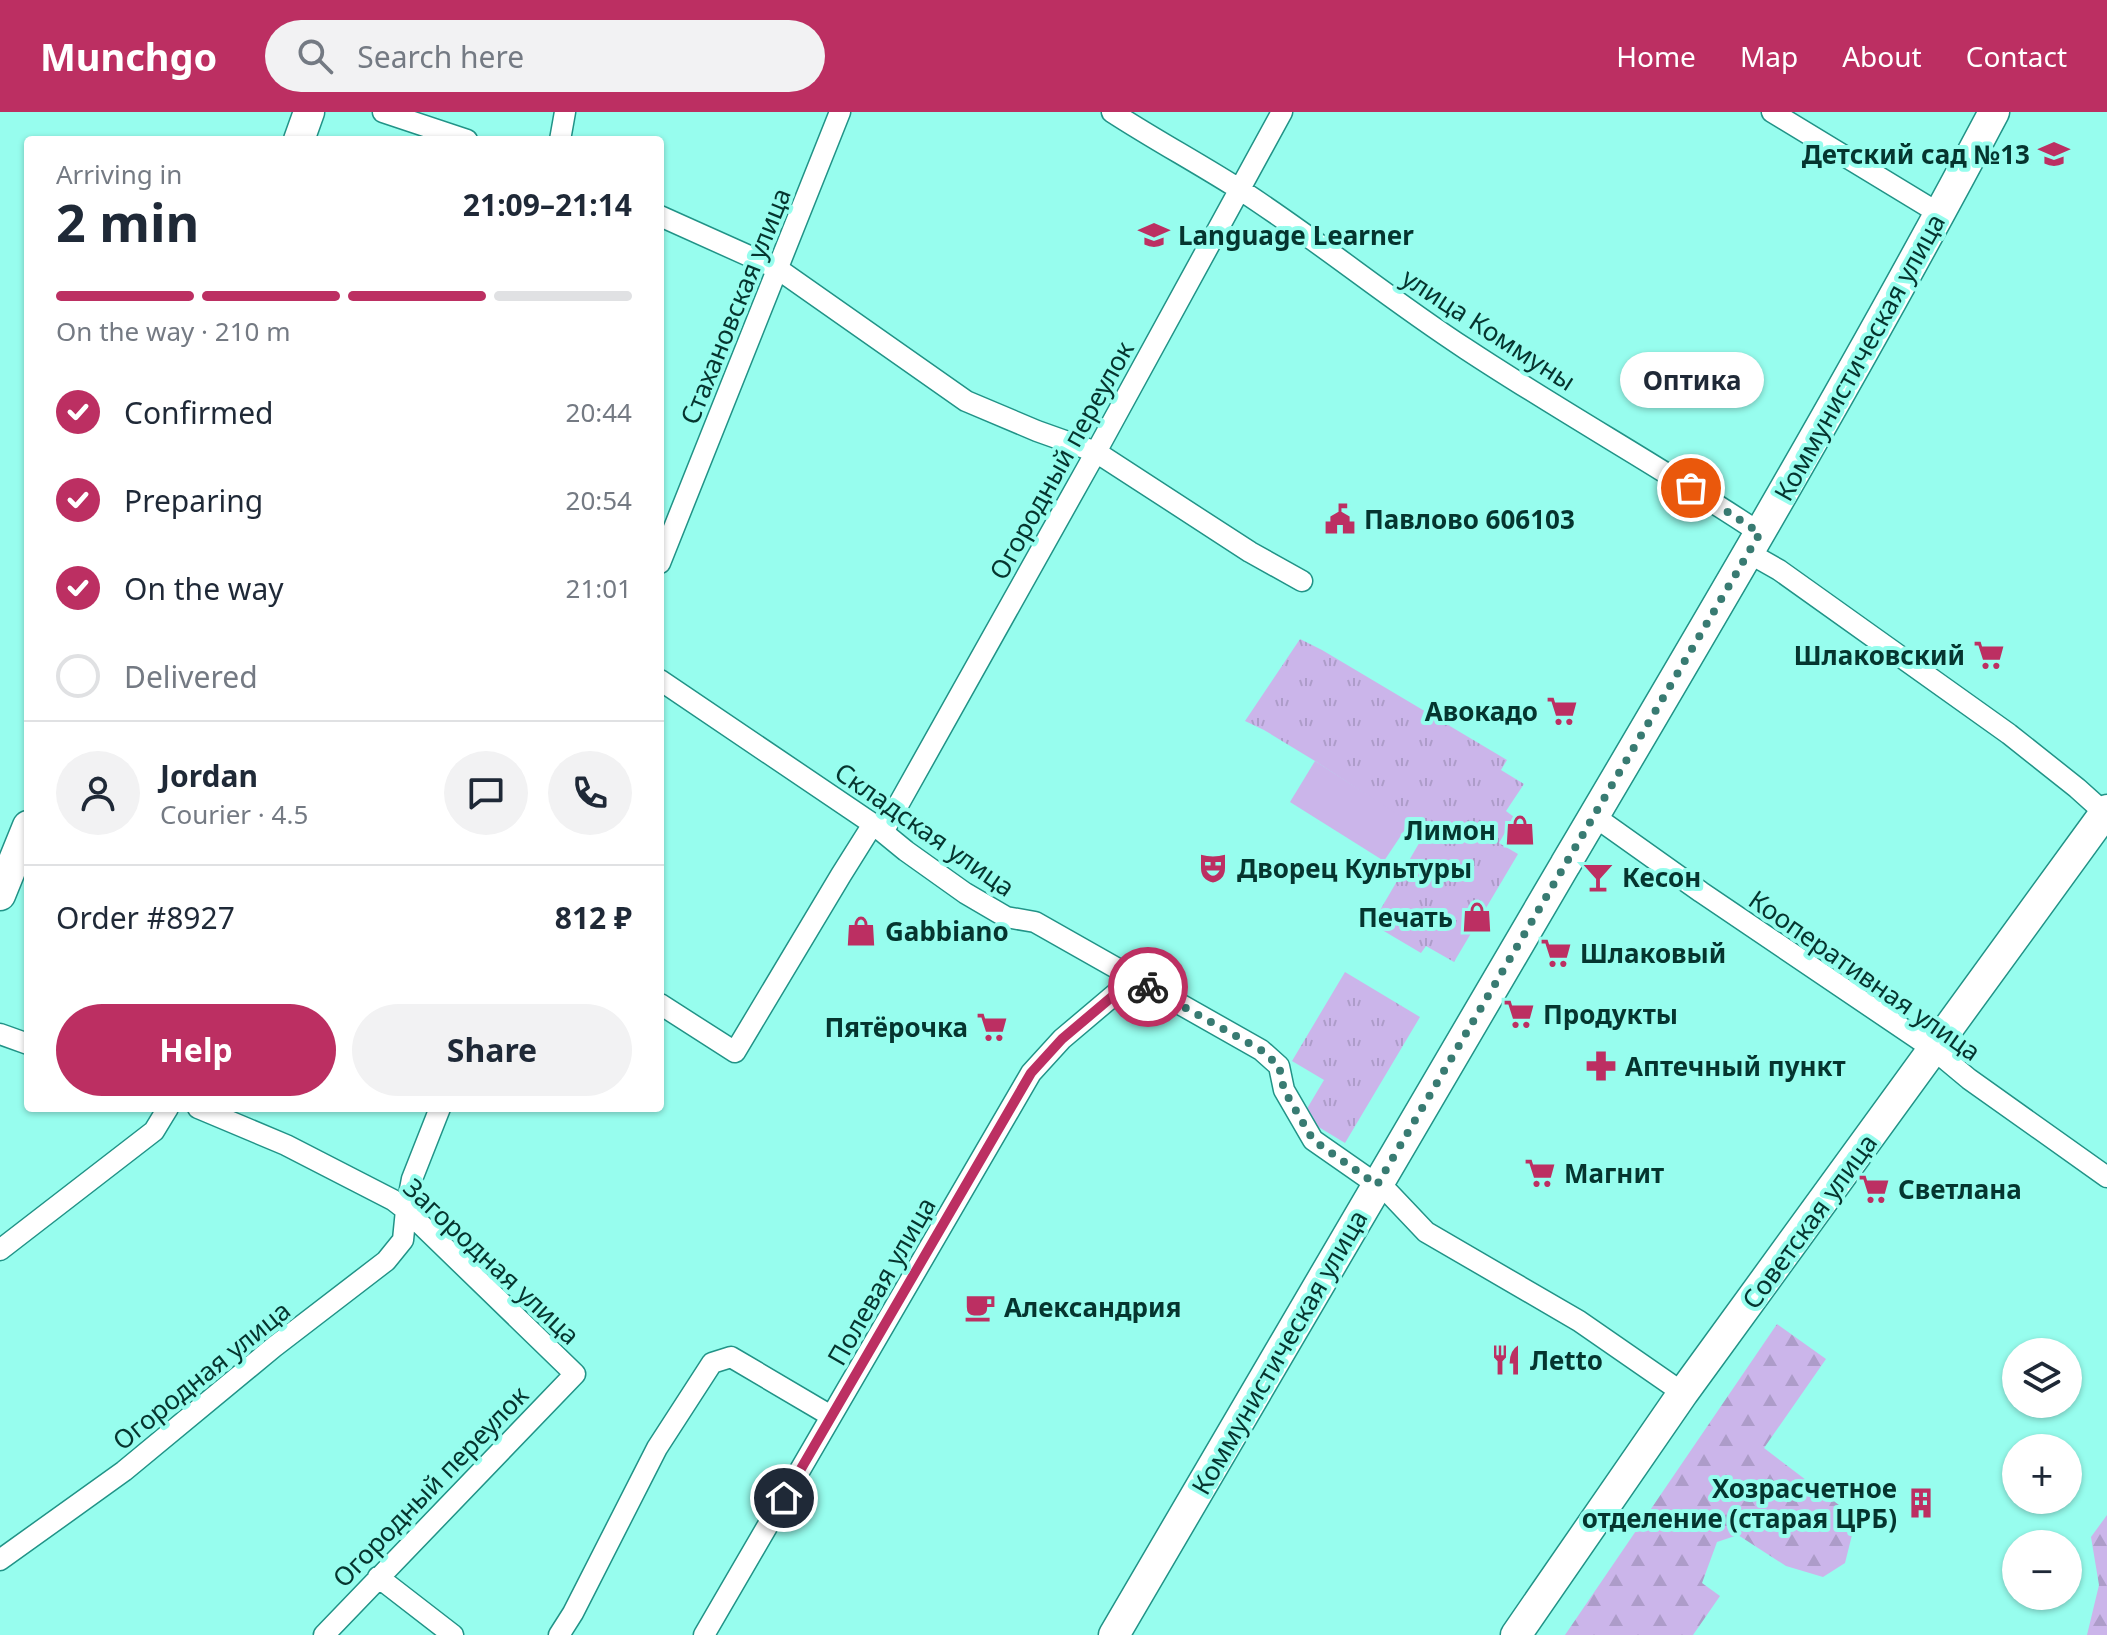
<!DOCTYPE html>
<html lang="en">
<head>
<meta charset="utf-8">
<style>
	:root { --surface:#fff; --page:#f2f2f3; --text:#1f2937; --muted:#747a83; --line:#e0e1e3; --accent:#bc2f62 }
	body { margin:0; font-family:"Noto Sans",sans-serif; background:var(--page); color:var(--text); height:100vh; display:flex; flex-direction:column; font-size:30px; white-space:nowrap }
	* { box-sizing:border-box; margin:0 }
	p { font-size:26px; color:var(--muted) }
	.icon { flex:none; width:44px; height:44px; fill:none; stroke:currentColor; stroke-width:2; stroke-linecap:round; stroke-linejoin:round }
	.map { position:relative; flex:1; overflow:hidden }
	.panel { position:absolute; left:24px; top:24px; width:640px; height:976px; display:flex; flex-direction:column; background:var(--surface); border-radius:8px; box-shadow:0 2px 6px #0004 }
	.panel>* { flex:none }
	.buttons { position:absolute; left:2002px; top:1226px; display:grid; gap:16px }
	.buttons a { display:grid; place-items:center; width:80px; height:80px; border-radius:50%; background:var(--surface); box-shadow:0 2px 6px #0004; font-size:40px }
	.pin { position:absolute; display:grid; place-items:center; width:68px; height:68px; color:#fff; margin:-34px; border:4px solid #fff; border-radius:50%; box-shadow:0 2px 8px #0007 }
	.courier { position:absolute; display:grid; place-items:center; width:80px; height:80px; margin:-40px; border:6px solid #bc2f62; border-radius:50%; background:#fff; color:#222; box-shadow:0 2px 10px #0007 }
	.bubble { position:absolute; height:56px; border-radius:28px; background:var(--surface); box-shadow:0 2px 6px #0004; font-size:26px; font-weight:700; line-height:56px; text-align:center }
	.overview em { font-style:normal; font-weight:700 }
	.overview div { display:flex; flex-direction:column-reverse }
	.overview { display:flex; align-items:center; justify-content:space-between; height:136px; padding:0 32px }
	h1 { font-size:52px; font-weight:700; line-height:60px }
	.bar { display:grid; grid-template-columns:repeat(4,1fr); gap:12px 8px; align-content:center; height:96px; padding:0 32px }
	.bar i { height:10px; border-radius:6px; background:var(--line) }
	.bar .active { background:var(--accent) }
	.bar p { grid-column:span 4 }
	.line { display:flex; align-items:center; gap:20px; padding:0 32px; border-top:2px solid var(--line) }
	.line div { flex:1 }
	.round { display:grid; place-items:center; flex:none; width:84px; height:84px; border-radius:42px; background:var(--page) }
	ol { padding:0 32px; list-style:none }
	li { display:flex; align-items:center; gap:24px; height:88px }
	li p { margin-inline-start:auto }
	li .icon { padding:8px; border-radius:50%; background:var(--accent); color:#fff; stroke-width:4 }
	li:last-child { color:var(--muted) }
	li i { width:44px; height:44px; border:4px solid var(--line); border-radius:50% }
	.primary-button { display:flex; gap:16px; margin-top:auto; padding:16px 32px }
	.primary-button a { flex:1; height:92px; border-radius:48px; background:var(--accent); color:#fff; font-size:32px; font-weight:700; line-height:92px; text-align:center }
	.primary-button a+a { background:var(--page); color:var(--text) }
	header { display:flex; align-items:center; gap:48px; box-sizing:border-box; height:112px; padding:0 40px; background:var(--accent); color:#fff }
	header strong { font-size:38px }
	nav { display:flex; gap:44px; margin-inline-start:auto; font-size:28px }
	.search { width:560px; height:72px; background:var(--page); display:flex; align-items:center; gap:20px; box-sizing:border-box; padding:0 28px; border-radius:44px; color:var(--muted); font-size:30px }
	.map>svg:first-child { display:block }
	.grass { fill:url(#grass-tufts) }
	.forest { fill:url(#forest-firs) }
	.park { fill:#cbb5ea }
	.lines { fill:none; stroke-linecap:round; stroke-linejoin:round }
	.street-casing { stroke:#219387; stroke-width:23 }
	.secondary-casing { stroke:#219387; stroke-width:33 }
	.street { stroke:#fff; stroke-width:20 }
	.secondary { stroke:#fff; stroke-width:30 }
	.done { stroke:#387b72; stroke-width:8; stroke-dasharray:0 14.4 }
	.route { stroke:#bc2f62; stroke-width:10 }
	.labels { text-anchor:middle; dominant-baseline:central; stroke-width:8; stroke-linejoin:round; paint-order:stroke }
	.poi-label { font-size:26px; font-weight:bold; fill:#05352f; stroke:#97fdee; text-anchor:start }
	.street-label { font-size:26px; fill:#05352f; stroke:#97fdee }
</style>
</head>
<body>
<header>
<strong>Munchgo</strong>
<div class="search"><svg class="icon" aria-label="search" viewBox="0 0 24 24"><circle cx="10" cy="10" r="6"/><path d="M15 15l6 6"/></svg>Search here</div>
<nav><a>Home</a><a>Map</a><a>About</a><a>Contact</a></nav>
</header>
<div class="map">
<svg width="2107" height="1523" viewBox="0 0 2107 1523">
	<defs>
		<pattern id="grass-tufts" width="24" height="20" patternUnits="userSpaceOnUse" patternTransform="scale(2)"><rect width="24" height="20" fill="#cbb5ea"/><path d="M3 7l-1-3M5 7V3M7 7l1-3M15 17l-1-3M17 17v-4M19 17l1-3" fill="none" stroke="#ad9cc9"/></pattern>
		<pattern id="forest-firs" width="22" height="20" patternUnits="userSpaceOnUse" patternTransform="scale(2)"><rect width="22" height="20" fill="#cbb5ea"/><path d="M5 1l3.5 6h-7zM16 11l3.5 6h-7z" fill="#ad9cc9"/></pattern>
	</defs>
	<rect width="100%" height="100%" fill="#97fdee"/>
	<path class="grass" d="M 1300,527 L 1322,538 L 1507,648 L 1501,658 L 1524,672 L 1506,699 L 1514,705 L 1499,731 L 1518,742 L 1454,850 L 1426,834 L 1421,841 L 1372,812 L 1425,721 L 1315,649 L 1264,618 L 1245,609 Z
		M 1345,860 L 1420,905 L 1345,1031 L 1302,1005 L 1324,968 L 1292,949 Z"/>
	<path class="forest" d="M 1777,1212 L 1826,1247 L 1764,1336 L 1839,1393 L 1853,1419 L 1845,1451 L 1823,1465 L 1786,1454 L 1738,1423 L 1717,1430 L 1702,1471 L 1720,1484 L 1693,1523 L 1565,1523 Z
		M 2107,1403 L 2107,1523 L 2087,1523 L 2099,1473 L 2091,1425 Z"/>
	<path class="park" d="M 1315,649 L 1410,710 L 1384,749 L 1290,690 Z"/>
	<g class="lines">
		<g class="street-casing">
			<path id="street" d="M 383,0 L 467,28
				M 1112,0 C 1155,28 1200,52 1242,79 C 1319,129 1389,187 1466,237 C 1563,301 1664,357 1760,421
				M 1772,0 L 1940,102
				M 560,28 L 565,0
				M 660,104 L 778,157 L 966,289 L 1037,319 L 1096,340 L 1250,440 L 1302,469
				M 1749,441 L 1779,458 L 2009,622 L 2077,676 L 2107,703
				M 660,451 L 840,0
				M 660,568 L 873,712 L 906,739 L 965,781 L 1006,805 L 1035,810 L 1261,938 L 1279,954 L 1284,978 L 1313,1028 L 1389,1081 L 1426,1120 L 1579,1209 L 1683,1281
				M 1594,704 L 1701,780 L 1933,937 L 1969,967 L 2107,1065
				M 883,720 L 1096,340 L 1282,0
				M 660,892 L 735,940 L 841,763 L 873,712
				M 0,922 L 28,932
				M 198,996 L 286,1033 L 393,1088 L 406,1098 L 575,1262 L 324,1523
				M 0,1138 L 154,1019 L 168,996
				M 0,1448 L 124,1359 L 274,1235 L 386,1149 L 403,1128 L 406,1098 L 412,1067 L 440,996
				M 378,1465 L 453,1523
				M 559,1523 L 573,1501 L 657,1336 L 712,1251 L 731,1245 L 831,1304
				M 704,1523 L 1031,961 L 1062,927 L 1133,867"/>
		</g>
		<g class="secondary-casing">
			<path id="secondary" d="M 299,28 L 309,0
				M 0,783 L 28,714
				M 1114,1523 C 1263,1265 1414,1009 1565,753 C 1712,504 1859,255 1994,0
				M 1516,1523 L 1683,1281 L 2107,698"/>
		</g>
		<use href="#street" class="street"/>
		<use href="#secondary" class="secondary"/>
	</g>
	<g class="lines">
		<path class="done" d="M 1148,875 L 1261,938 L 1279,954 L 1284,978 L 1313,1028 L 1377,1073 L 1760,421 L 1691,376"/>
		<path class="route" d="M 784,1386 L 1031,961 L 1062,927 L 1133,867 L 1148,875"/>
	</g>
	<defs>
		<g id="school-bare" transform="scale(2.4)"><path d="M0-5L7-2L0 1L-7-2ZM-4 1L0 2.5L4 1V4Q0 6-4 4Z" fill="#bc2f62" stroke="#97fdee" stroke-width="2.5" paint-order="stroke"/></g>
		<g id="civic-bare" transform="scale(2.4)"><path d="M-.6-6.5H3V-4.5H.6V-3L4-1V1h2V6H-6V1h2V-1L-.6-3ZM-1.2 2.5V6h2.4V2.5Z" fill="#bc2f62" stroke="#97fdee" stroke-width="2.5" paint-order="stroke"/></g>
		<g id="supermarket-bare" transform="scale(2.4)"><path d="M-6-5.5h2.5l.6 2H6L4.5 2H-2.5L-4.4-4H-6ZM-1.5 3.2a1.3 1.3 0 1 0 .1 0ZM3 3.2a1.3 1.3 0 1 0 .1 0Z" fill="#bc2f62" stroke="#97fdee" stroke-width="2.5" paint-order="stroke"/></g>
		<g id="shop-bare" transform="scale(2.4)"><path d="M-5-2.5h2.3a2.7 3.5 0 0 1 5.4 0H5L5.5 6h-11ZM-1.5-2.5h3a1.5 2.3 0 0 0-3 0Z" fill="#bc2f62" stroke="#97fdee" stroke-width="2.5" paint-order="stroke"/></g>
		<g id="theatre-bare" transform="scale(2.4)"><path d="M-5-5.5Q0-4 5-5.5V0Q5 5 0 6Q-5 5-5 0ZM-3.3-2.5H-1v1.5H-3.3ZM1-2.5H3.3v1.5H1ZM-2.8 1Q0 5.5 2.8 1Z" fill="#bc2f62" stroke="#97fdee" stroke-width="2.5" paint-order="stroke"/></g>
		<g id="bar-bare" transform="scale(2.4)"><path d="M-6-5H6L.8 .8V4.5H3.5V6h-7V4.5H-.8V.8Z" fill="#bc2f62" stroke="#97fdee" stroke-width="2.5" paint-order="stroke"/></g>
		<g id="pharmacy-bare" transform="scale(2.4)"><path d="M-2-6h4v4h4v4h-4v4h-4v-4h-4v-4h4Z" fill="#bc2f62" stroke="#97fdee" stroke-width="2.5" paint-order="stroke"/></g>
		<g id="cafe-bare" transform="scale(2.4)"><path d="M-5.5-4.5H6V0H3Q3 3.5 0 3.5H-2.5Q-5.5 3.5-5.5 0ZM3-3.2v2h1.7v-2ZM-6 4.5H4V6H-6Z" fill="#bc2f62" stroke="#97fdee" stroke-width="2.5" paint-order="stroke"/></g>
		<g id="restaurant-bare" transform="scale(2.4)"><path d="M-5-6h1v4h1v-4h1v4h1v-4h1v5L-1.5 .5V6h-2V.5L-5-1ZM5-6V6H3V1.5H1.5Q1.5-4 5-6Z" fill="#bc2f62" stroke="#97fdee" stroke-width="2.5" paint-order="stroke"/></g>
		<g id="building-bare" transform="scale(2.4)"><path d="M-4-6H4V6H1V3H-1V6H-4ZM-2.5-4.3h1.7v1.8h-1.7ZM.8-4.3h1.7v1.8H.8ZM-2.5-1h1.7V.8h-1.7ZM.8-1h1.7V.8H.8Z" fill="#bc2f62" stroke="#97fdee" stroke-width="2.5" paint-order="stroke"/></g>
	</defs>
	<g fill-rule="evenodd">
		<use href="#school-bare" x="2054" y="42"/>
		<use href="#school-bare" x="1154" y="123"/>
		<use href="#civic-bare" x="1340" y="407"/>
		<use href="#supermarket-bare" x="1989" y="543"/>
		<use href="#supermarket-bare" x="1562" y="599"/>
		<use href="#shop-bare" x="1520" y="718"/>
		<use href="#theatre-bare" x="1213" y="756"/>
		<use href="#bar-bare" x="1598" y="765"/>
		<use href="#shop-bare" x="1477" y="805"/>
		<use href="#shop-bare" x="861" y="819"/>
		<use href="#supermarket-bare" x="1556" y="841"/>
		<use href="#supermarket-bare" x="1519" y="902"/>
		<use href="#supermarket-bare" x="992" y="915"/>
		<use href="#pharmacy-bare" x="1601" y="954"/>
		<use href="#supermarket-bare" x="1540" y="1061"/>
		<use href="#supermarket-bare" x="1874" y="1077"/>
		<use href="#cafe-bare" x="980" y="1195"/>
		<use href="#restaurant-bare" x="1506" y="1248"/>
		<use href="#building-bare" x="1921" y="1391"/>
	</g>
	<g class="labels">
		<g class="poi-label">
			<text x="2030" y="42" text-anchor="end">Детский сад №13</text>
			<text x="1178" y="123">Language Learner</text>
			<text x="1364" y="407">Павлово 606103</text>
			<text x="1965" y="543" text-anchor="end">Шлаковский</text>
			<text x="1538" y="599" text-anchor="end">Авокадо</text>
			<text x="1496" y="718" text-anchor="end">Лимон</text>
			<text x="1237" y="756">Дворец Культуры</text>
			<text x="1622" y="765">Кесон</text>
			<text x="1453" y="805" text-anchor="end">Печать</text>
			<text x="885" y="819">Gabbiano</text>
			<text x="1580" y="841">Шлаковый</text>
			<text x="1543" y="902">Продукты</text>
			<text x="968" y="915" text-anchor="end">Пятёрочка</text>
			<text x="1625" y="954">Аптечный пункт</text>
			<text x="1564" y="1061">Магнит</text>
			<text x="1898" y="1077">Светлана</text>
			<text x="1004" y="1195">Александрия</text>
			<text x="1530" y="1248">Леtto</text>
			<text x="1897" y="1376" text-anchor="end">Хозрасчетное<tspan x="1897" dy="30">отделение (старая ЦРБ)</tspan></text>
		</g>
		<g class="street-label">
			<text transform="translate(735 194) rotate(-68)">Стахановская улица</text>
			<text transform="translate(1489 217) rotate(33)">улица Коммуны</text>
			<text transform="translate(1859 245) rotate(-61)">Коммунистическая улица</text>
			<text transform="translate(1061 348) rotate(-61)">Огородный переулок</text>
			<text transform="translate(925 717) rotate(35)">Складская улица</text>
			<text transform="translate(1865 863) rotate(35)">Кооперативная улица</text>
			<text transform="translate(1809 1109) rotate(-54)">Советская улица</text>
			<text transform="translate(492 1149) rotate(43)">Загородная улица</text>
			<text transform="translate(881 1169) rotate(-60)">Полевая улица</text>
			<text transform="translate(1279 1240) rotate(-60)">Коммунистическая улица</text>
			<text transform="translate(201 1263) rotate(-39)">Огородная улица</text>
			<text transform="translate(430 1374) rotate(-46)">Огородный переулок</text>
		</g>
	</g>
</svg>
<div class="buttons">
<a><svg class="icon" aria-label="layers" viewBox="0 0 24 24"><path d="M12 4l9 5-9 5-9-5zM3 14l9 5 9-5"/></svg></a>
<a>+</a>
<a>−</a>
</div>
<div class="pin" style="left:1691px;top:376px;background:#ea580c"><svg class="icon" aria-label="bag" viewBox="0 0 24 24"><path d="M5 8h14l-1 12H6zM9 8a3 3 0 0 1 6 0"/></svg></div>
<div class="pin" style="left:784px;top:1386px;background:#1f2937"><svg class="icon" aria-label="home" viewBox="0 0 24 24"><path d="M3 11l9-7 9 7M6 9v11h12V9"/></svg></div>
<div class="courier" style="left:1148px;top:875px"><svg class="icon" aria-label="bike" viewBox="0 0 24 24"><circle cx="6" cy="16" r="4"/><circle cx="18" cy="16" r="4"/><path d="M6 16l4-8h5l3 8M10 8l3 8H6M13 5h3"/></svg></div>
<div class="bubble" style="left:1620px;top:240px;width:144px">Оптика</div>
<section class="panel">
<div class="overview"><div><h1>2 min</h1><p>Arriving in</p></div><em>21:09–21:14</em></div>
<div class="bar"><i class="active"></i><i class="active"></i><i class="active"></i><i></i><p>On the way · 210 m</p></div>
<ol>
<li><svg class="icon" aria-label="check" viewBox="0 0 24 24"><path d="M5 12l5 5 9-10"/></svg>Confirmed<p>20:44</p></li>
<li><svg class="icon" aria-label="check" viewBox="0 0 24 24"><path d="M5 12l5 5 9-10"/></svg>Preparing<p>20:54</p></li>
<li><svg class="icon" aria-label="check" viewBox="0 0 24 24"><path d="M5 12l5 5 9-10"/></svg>On the way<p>21:01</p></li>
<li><i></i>Delivered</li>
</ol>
<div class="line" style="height:144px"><a class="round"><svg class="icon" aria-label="person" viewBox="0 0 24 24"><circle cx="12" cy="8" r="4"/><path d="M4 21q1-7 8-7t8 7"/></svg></a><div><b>Jordan</b><p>Courier · 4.5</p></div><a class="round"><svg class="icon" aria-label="chat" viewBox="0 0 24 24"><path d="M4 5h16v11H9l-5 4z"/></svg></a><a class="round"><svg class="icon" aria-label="phone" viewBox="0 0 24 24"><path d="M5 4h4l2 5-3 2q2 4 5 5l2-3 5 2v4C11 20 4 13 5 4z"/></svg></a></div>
<div class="line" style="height:104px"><div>Order #8927</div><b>812 ₽</b></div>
<div class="primary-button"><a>Help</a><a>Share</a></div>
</section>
</div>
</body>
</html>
